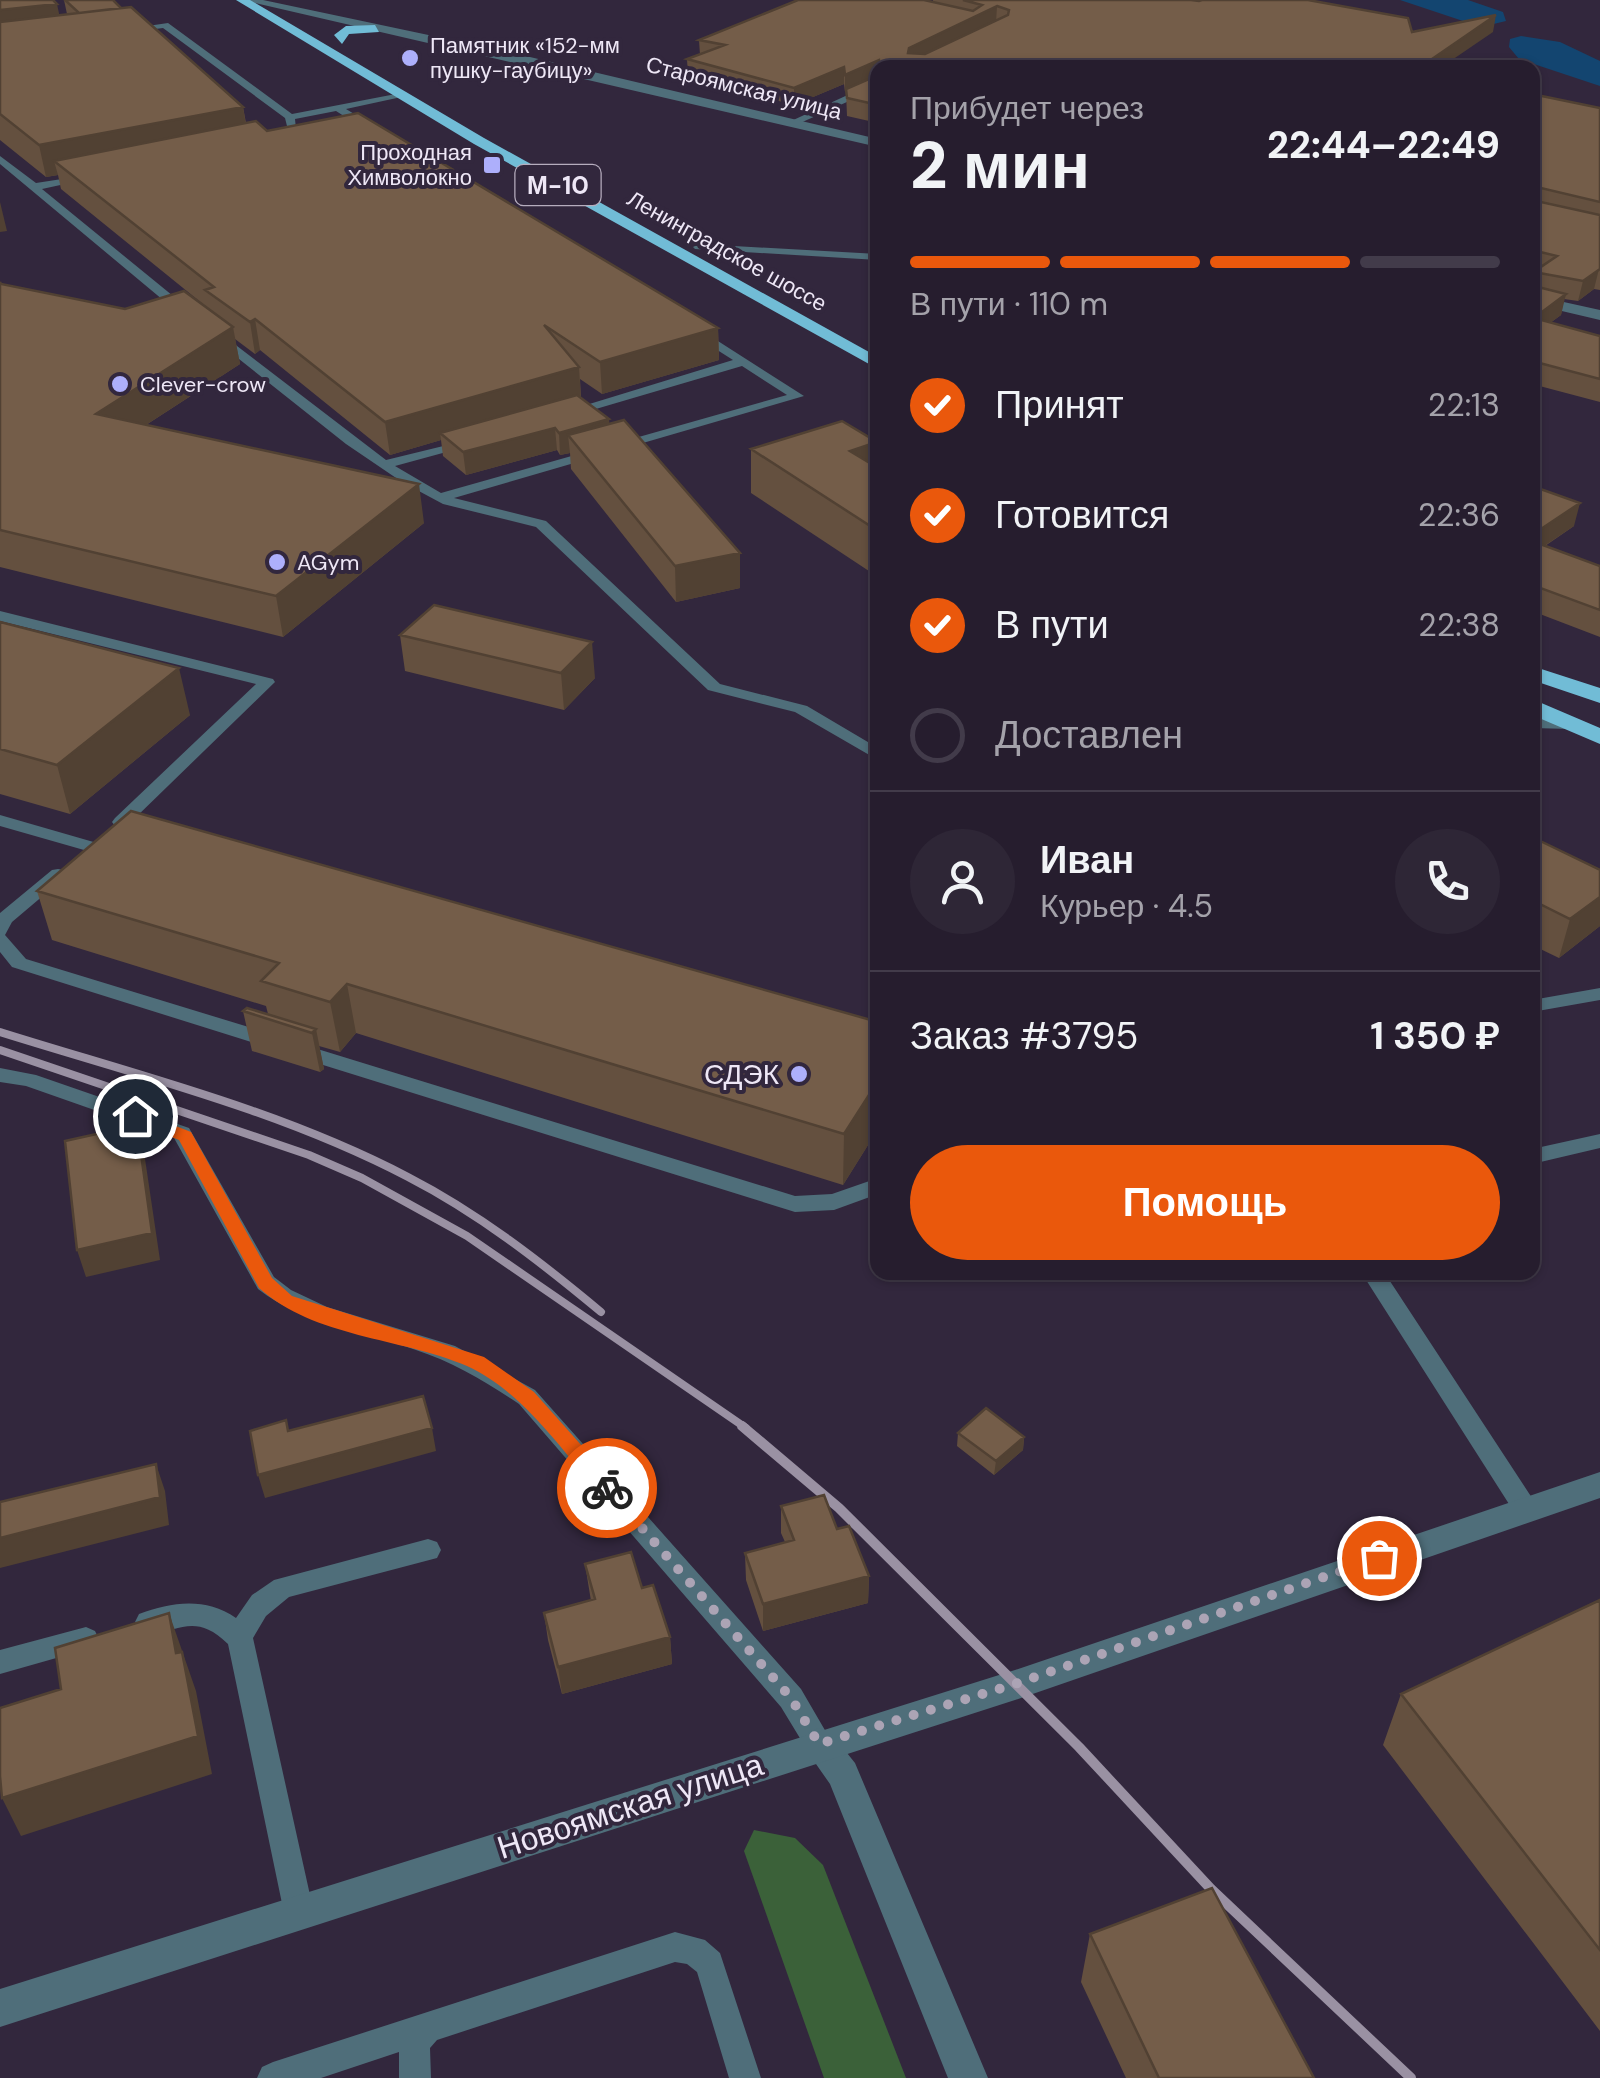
<!DOCTYPE html>
<html lang="ru">
<head>
<meta charset="utf-8">
<style>
	:root { --surface:#261d2e; --page:#2e2636; --text:#f1f3f6; --muted:#a4a2aa; --line:#423b4a; --accent:#ea580c }
	body { margin:0; font-family:"DM Sans",sans-serif; background:var(--page); color:var(--text); height:100vh; display:flex; flex-direction:column; font-size:38px; white-space:nowrap }
	* { box-sizing:border-box; margin:0 }
	p { font-size:32px; color:var(--muted) }
	.icon { flex:none; width:55px; height:55px; fill:none; stroke:currentColor; stroke-width:2; stroke-linecap:round; stroke-linejoin:round }
	.map { position:relative; flex:1; overflow:hidden }
	.side { position:absolute; left:870px; top:60px; width:670px; height:1220px; display:flex; flex-direction:column; background:var(--surface); border-radius:20px; box-shadow:0 2px 8px #0004,0 0 0 2px var(--line) }
	.side>* { flex:none }
	.pin { position:absolute; display:grid; place-items:center; width:85px; height:85px; color:#fff; margin:-42px; border:5px solid #fff; border-radius:50%; box-shadow:0 2px 10px #0007 }
	.courier { position:absolute; display:grid; place-items:center; width:100px; height:100px; margin:-50px; border:8px solid #ea580c; border-radius:50%; background:#fff; color:#222; box-shadow:0 2px 12px #0007 }
	.overview em { font-style:normal; font-weight:800 }
	.overview div { display:flex; flex-direction:column-reverse }
	.overview { display:flex; align-items:center; justify-content:space-between; height:170px; padding:0 40px }
	h1 { font-size:65px; font-weight:800; line-height:75px }
	.bar { display:grid; grid-template-columns:repeat(4,1fr); gap:15px 10px; align-content:center; height:120px; padding:0 40px }
	.bar i { height:12px; border-radius:8px; background:var(--line) }
	.bar .selected { background:var(--accent) }
	.bar p { grid-column:span 4 }
	.line { display:flex; align-items:center; gap:25px; padding:0 40px; border-top:2px solid var(--line) }
	.line div { flex:1 }
	.round { display:grid; place-items:center; flex:none; width:105px; height:105px; border-radius:52px; background:var(--page) }
	ol { padding:0 40px; list-style:none }
	li { display:flex; align-items:center; gap:30px; height:110px }
	li p { margin-inline-start:auto }
	li .icon { padding:10px; border-radius:50%; background:var(--accent); color:#fff; stroke-width:4 }
	li:last-child { color:var(--muted) }
	li i { width:55px; height:55px; border:5px solid var(--line); border-radius:50% }
	.action { display:flex; gap:20px; margin-top:auto; padding:20px 40px }
	.action a { flex:1; height:115px; border-radius:60px; background:var(--accent); color:#fff; font-size:40px; font-weight:800; line-height:115px; text-align:center }
	.map>svg:first-child { display:block }
	.green { fill:#3b6139 }
	.water { fill:#134570 }
	.lines { fill:none; stroke-linecap:round; stroke-linejoin:round }
	.service { fill:#4f6e7a; fill-rule:evenodd }
	.minor { fill:#4f6e7a; fill-rule:evenodd }
	.tertiary { fill:#4f6e7a; fill-rule:evenodd }
	.trunk { fill:#71bcd6; fill-rule:evenodd }
	.rail-far1 { stroke:#9a91a3; stroke-width:8 }
	.rail { stroke:#9a91a3; stroke-width:10 }
	.wall { fill:#64503f }
	.shaded-wall { fill:#514133 }
	.building { fill:#745d49; stroke:#514133; stroke-width:2.5; fill-rule:evenodd }
	.route { fill:#ea580c }
	.done { stroke:#aca4b5; stroke-width:10; stroke-dasharray:0 18 }
	.poi-dot { fill:#adaffb; stroke:#32273d; stroke-width:4 }
	.labels { text-anchor:middle; dominant-baseline:central; stroke-width:8; stroke-linejoin:round; paint-order:stroke }
	.far-poi-label { font-size:22px; fill:#eee7f6; stroke:#32273d; text-anchor:start }
	.far-street-label { font-size:22px; fill:#eee7f6; stroke:#32273d }
	.shield { fill:#32273d; stroke:#b6adbe; stroke-width:2.5 }
	.shield-label { font-size:25px; font-weight:bold; fill:#eee7f6 }
	.poi-label { font-size:28px; fill:#eee7f6; stroke:#32273d; text-anchor:end }
	.near-street-label { font-size:32px; fill:#eee7f6; stroke:#32273d }
</style>
</head>
<body>
<div class="map">
<svg width="1600" height="2078" viewBox="0 0 1600 2078">
	<rect width="100%" height="100%" fill="#32273d"/>
	<path class="green" d="M 754,1830 L 795,1838 L 823,1865 L 906,2078 L 824,2078 L 744,1851 Z"/>
	<path class="water" d="M 1400,0 L 1468,0 L 1503,12 L 1506,21 L 1481,27 Z
		M 1521,36 L 1560,42 L 1600,61 L 1600,86 L 1519,59 L 1509,47 L 1510,39 Z"/>
	<g class="lines">
		<path class="service" d="M 168,23 L 292,114 L 401,93 L 406,96 L 346,109 L 374,126 L 374,130 L 366,130 L 336,111 L 295,119 L 296,129 L 273,142 L 265,142 L 265,138 L 287,126 L 285,118 L 163,28 L 125,33 L 120,30 Z
			M 878,81 L 878,88 L 798,124 L 789,122 Z
			M 0,156 L 36,183 L 88,175 L 88,179 L 42,189 L 189,309 L 189,315 L 181,315 L 0,164 Z
			M 699,244 L 878,254 L 878,260 L 695,249 L 693,247 Z
			M 696,327 L 804,396 L 454,498 L 546,521 L 720,684 L 807,706 L 878,748 L 878,760 L 795,712 L 708,690 L 536,527 L 443,504 L 402,482 L 346,444 L 210,336 L 220,333 L 386,460 L 472,439 L 472,445 L 395,466 L 441,493 L 787,395 L 742,366 L 572,416 L 560,413 L 733,360 L 692,334 L 690,331 Z
			M 0,611 L 273,679 L 275,682 L 133,820 L 141,825 L 138,829 L 115,826 L 112,822 L 115,818 L 256,684 L 0,621 Z
			M 1532,718 L 1571,719 L 1579,724 L 1571,729 L 1532,728 Z
			M 0,815 L 97,843 L 100,847 L 91,852 L 0,826 Z
			M 58,869 L 64,870 L 67,874 L 64,878 L 12,922 L 5,935 L 26,959 L 278,1036 L 281,1041 L 278,1046 L 264,1046 L 12,967 L 0,952 L 0,913 L 52,870 Z
			M 1600,988 L 1600,1000 L 1532,1012 L 1532,1000 Z
			M 298,1043 L 795,1196 L 832,1194 L 878,1178 L 878,1194 L 834,1210 L 795,1212 L 291,1055 L 288,1050 L 291,1045 Z
			M 0,1068 L 36,1075 L 189,1128 L 274,1277 L 291,1290 L 327,1307 L 455,1346 L 535,1390 L 801,1689 L 833,1744 L 829,1753 L 819,1757 L 809,1753 L 781,1707 L 519,1404 C 486,1382 453,1362 416,1350 C 361,1331 305,1325 258,1289 L 174,1138 L 26,1086 L 0,1082 Z
			M 1600,1134 L 1600,1148 L 1532,1164 L 1532,1149 Z
			M 1361,1272 L 1384,1272 L 1534,1501 L 1538,1508 L 1534,1515 L 1525,1518 L 1516,1515 Z
			M 428,1539 L 437,1542 L 441,1550 L 437,1558 L 289,1597 L 266,1616 L 253,1638 L 314,1913 L 309,1923 L 299,1927 L 289,1923 L 284,1913 L 228,1644 C 189,1606 173,1642 139,1630 L 135,1622 L 139,1614 C 172,1602 205,1597 236,1618 L 252,1595 L 274,1580 Z
			M 86,1627 L 95,1631 L 99,1639 L 95,1647 L 0,1674 L 0,1650 Z
			M 675,1932 L 705,1940 L 720,1953 L 761,2078 L 729,2078 L 697,1972 L 687,1964 L 675,1962 L 437,2040 L 430,2048 L 431,2078 L 399,2078 L 399,2052 L 321,2078 L 257,2078 L 262,2067 L 273,2062 Z"/>
		<path class="minor" d="M 819,1728 L 831,1733 L 855,1763 L 988,2078 L 948,2078 L 830,1784 L 802,1744 L 807,1733 Z"/>
		<path class="tertiary" d="M 242,0 L 263,0 L 513,53 L 878,139 L 878,147 Z
			M 1532,295 L 1600,310 L 1600,320 L 1532,304 Z
			M 1600,1472 L 1600,1498 L 1015,1700 L 0,2027 L 0,1989 L 1015,1670 Z"/>
		<path class="trunk" d="M 236,0 L 250,0 L 484,138 L 878,357 L 878,369 L 474,144 Z
			M 375,25 L 379,32 L 349,34 L 342,44 L 334,35 L 346,26 Z
			M 1532,666 L 1600,688 L 1600,703 L 1532,680 Z
			M 1532,699 L 1600,728 L 1600,744 L 1532,715 Z"/>
		<path class="rail-far1" d="M 0,1032 C 137,1075 280,1110 408,1177 C 478,1213 541,1262 601,1312
			M 0,1050 L 309,1155 L 362,1178 L 467,1236 L 746,1428"/>
		<path class="rail" d="M 742,1426 L 839,1508 L 1079,1747 L 1211,1889 L 1411,2078"/>
	</g>
	<path class="wall" d="M 0,0 L 59,15 L 67,14 L 64,0 L 243,107 L 246,123 L 718,328 L 719,360 L 602,394 L 580,379 L 581,398 L 610,424 L 740,588 L 676,602 L 571,469 L 570,453 L 560,455 L 557,450 L 466,475 L 443,456 L 441,440 L 390,455 L 260,350 L 255,354 L 235,339 L 240,364 L 146,425 L 424,523 L 283,637 L 0,567 L 0,282 L 1,284 L 125,309 L 209,309 L 61,189 L 58,175 L 46,177 L 0,140 Z
		M 933,0 L 1191,0 L 1412,32 L 1493,32 L 878,68 L 878,123 L 847,116 L 846,92 L 845,92 L 844,84 L 794,105 L 688,77 L 687,59 L 700,55 L 699,40 L 933,2 Z
		M 1532,94 L 1600,108 L 1600,290 L 1594,289 L 1578,301 L 1564,299 L 1561,315 L 1550,323 L 1600,336 L 1600,402 L 1532,384 L 1532,273 L 1535,271 L 1532,271 Z
		M 877,442 L 876,467 L 878,468 L 878,577 L 751,493 L 751,449 Z
		M 1532,486 L 1574,526 L 1545,546 L 1600,566 L 1600,637 L 1532,611 Z
		M 0,622 L 190,715 L 70,814 L 0,794 Z
		M 400,635 L 595,678 L 564,710 L 405,671 Z
		M 1532,837 L 1600,870 L 1600,926 L 1559,958 L 1532,945 Z
		M 37,891 L 878,1022 L 878,1129 L 843,1185 L 356,1033 L 340,1052 L 319,1046 L 324,1069 L 320,1072 L 252,1051 L 243,1011 L 268,1014 L 266,1006 L 52,940 Z
		M 958,1433 L 1024,1437 L 1023,1450 L 994,1475 L 957,1446 Z
		M 781,1506 L 837,1529 L 869,1576 L 868,1603 L 763,1631 L 746,1580 L 745,1553 L 785,1542 L 781,1533 Z
		M 585,1564 L 642,1588 L 670,1637 L 672,1664 L 562,1694 L 548,1640 L 544,1613 L 591,1601 Z
		M 1600,1600 L 1600,2031 L 1383,1745 L 1401,1694 Z
		M 1090,1934 L 1314,2078 L 1126,2078 L 1081,1982 Z"/>
	<path class="shaded-wall" d="M 57,4 L 63,32 L 0,40 L 0,10 Z
		M 997,6 L 996,23 L 907,68 L 909,48 Z
		M 1496,15 L 1493,32 L 1449,62 L 1448,68 L 1431,68 L 1432,59 Z
		M 879,60 L 878,78 L 845,92 L 845,75 Z
		M 844,67 L 844,84 L 794,105 L 794,88 Z
		M 243,107 L 248,138 L 54,161 L 58,175 L 46,177 L 39,145 Z
		M 0,202 L 7,231 L 0,232 Z
		M 1599,269 L 1594,289 L 1578,301 L 1583,281 Z
		M 1566,294 L 1561,315 L 1532,336 L 1534,318 Z
		M 255,319 L 260,350 L 255,354 L 250,322 Z
		M 233,327 L 240,364 L 104,452 L 96,414 Z
		M 718,328 L 719,360 L 602,394 L 600,362 Z
		M 579,367 L 581,400 L 440,433 L 441,440 L 390,455 L 385,422 Z
		M 609,419 L 611,441 L 568,435 L 570,453 L 560,455 L 559,433 Z
		M 555,428 L 557,450 L 466,475 L 463,452 Z
		M 877,442 L 875,486 L 850,451 Z
		M 419,484 L 424,523 L 283,637 L 276,596 Z
		M 1580,503 L 1574,526 L 1532,554 L 1532,535 Z
		M 740,553 L 740,588 L 676,602 L 675,566 Z
		M 592,642 L 595,678 L 564,710 L 561,673 Z
		M 179,668 L 190,715 L 70,814 L 57,765 Z
		M 1600,897 L 1600,926 L 1559,958 L 1570,919 Z
		M 347,984 L 356,1033 L 340,1052 L 330,1002 Z
		M 316,1029 L 324,1069 L 320,1072 L 312,1033 Z
		M 878,1081 L 878,1129 L 843,1185 L 844,1134 Z
		M 137,1125 L 144,1152 L 160,1260 L 86,1277 L 77,1250 Z
		M 432,1428 L 436,1451 L 265,1498 L 258,1475 Z
		M 1024,1437 L 1023,1450 L 994,1475 L 996,1461 Z
		M 156,1464 L 165,1491 L 169,1525 L 0,1568 L 0,1538 Z
		M 869,1576 L 868,1603 L 763,1631 L 763,1604 Z
		M 169,1613 L 196,1691 L 212,1774 L 21,1836 L 2,1798 L 176,1653 Z
		M 670,1637 L 672,1664 L 562,1694 L 558,1667 Z"/>
	<path class="building" d="M 0,0 L 53,0 L 57,4 L 0,10 Z
		M 65,0 L 113,0 L 121,8 L 79,13 Z
		M 798,0 L 924,0 L 973,11 L 982,5 L 963,0 L 1191,0 L 1199,1 L 1202,0 L 1308,0 L 1408,18 L 1412,32 L 1496,15 L 1432,59 L 1449,62 L 1441,68 L 880,68 L 879,60 L 845,75 L 844,67 L 794,88 L 687,59 L 725,45 L 699,40 ZM 997,6 L 1009,10 L 1008,15 L 925,54 L 908,53 L 909,48 Z
		M 131,7 L 243,107 L 39,145 L 0,114 L 0,22 Z
		M 878,75 L 878,105 L 847,98 L 846,89 Z
		M 1532,94 L 1600,108 L 1600,202 L 1537,187 L 1532,191 Z
		M 358,113 L 718,328 L 600,362 L 544,325 L 579,367 L 385,422 L 255,319 L 250,322 L 205,290 L 214,287 L 54,161 L 256,121 L 267,131 Z
		M 1532,191 L 1536,201 L 1600,215 L 1600,269 L 1583,281 L 1534,272 L 1534,286 L 1566,294 L 1534,318 L 1600,336 L 1600,379 L 1532,361 L 1532,273 L 1557,256 L 1532,250 Z
		M 0,282 L 1,284 L 125,309 L 184,291 L 233,327 L 96,414 L 419,484 L 276,596 L 0,530 Z
		M 577,395 L 609,419 L 559,433 L 555,428 L 463,452 L 440,433 Z
		M 624,420 L 740,553 L 675,566 L 568,435 Z
		M 842,421 L 877,442 L 850,451 L 878,468 L 878,531 L 751,449 Z
		M 1532,486 L 1580,503 L 1532,535 Z
		M 1532,541 L 1600,566 L 1600,610 L 1532,585 Z
		M 434,605 L 592,642 L 561,673 L 400,635 Z
		M 0,622 L 179,668 L 57,765 L 0,749 Z
		M 131,811 L 878,1022 L 878,1081 L 844,1134 L 347,984 L 330,1002 L 261,981 L 279,963 L 37,891 Z
		M 1532,837 L 1600,870 L 1600,897 L 1570,919 L 1532,900 Z
		M 247,1008 L 316,1029 L 312,1033 L 243,1011 Z
		M 137,1125 L 152,1233 L 77,1250 L 65,1141 Z
		M 423,1396 L 432,1428 L 258,1475 L 250,1431 L 286,1420 L 288,1431 Z
		M 986,1408 L 1024,1437 L 996,1461 L 958,1433 Z
		M 156,1464 L 160,1497 L 0,1538 L 0,1502 Z
		M 824,1495 L 837,1529 L 849,1526 L 869,1576 L 763,1604 L 745,1553 L 794,1540 L 781,1506 Z
		M 631,1552 L 642,1588 L 653,1585 L 670,1637 L 558,1667 L 544,1613 L 595,1599 L 585,1564 Z
		M 1600,1600 L 1600,1950 L 1401,1694 Z
		M 169,1613 L 176,1653 L 182,1652 L 198,1736 L 2,1798 L 0,1776 L 0,1708 L 61,1689 L 55,1648 Z
		M 1212,1888 L 1314,2078 L 1159,2078 L 1090,1934 Z"/>
	<path class="route" d="M 135,1110 L 191,1132 L 272,1278 L 292,1296 L 484,1357 L 534,1392 L 614,1482 L 614,1494 L 600,1494 C 561,1449 522,1391 467,1366 C 399,1337 315,1338 259,1288 L 179,1140 L 129,1120 L 127,1116 Z"/>
	<g class="lines">
		<path class="done" d="M 607,1488 L 791,1698 L 819,1744 L 1015,1684 L 1379,1558"/>
	</g>
	<g class="poi-dot">
		<circle cx="410" cy="58" r="10"/>
		<rect x="482" y="155" width="20" height="20" rx="5"/>
		<circle cx="120" cy="384" r="10"/>
		<circle cx="277" cy="562" r="10"/>
		<circle cx="799" cy="1074" r="10"/>
	</g>
	<g class="labels">
		<g class="far-poi-label">
			<text x="430" y="45">Памятник «152-мм<tspan x="430" dy="25">пушку-гаубицу»</tspan></text>
			<text x="472" y="152" text-anchor="end">Проходная<tspan x="472" dy="25">Химволокно</tspan></text>
			<text x="140" y="384">Clever-crow</text>
			<text x="297" y="562">AGym</text>
		</g>
		<g class="far-street-label">
			<text transform="translate(744 88) rotate(14)">Староямская улица</text>
			<text transform="translate(727 251) rotate(29)">Ленинградское шоссе</text>
		</g>
		<rect class="shield" x="515.5" y="165" width="85" height="40" rx="8"/>
		<g class="shield-label">
			<text x="558" y="185">М-10</text>
		</g>
		<g class="poi-label">
			<text x="779" y="1074">СДЭК</text>
		</g>
		<g class="near-street-label">
			<text transform="translate(630 1806) rotate(-18)">Новоямская улица</text>
		</g>
	</g>
</svg>
<div class="pin" style="left:1379px;top:1558px;background:#ea580c"><svg class="icon" aria-label="bag" viewBox="0 0 24 24"><path d="M5 8h14l-1 12H6zM9 8a3 3 0 0 1 6 0"/></svg></div>
<div class="pin" style="left:135px;top:1116px;background:#1f2937"><svg class="icon" aria-label="home" viewBox="0 0 24 24"><path d="M3 11l9-7 9 7M6 9v11h12V9"/></svg></div>
<div class="courier" style="left:607px;top:1488px"><svg class="icon" aria-label="bike" viewBox="0 0 24 24"><circle cx="6" cy="16" r="4"/><circle cx="18" cy="16" r="4"/><path d="M6 16l4-8h5l3 8M10 8l3 8H6M13 5h3"/></svg></div>
<section class="side">
<div class="overview"><div><h1>2 мин</h1><p>Прибудет через</p></div><em>22:44–22:49</em></div>
<div class="bar"><i class="selected"></i><i class="selected"></i><i class="selected"></i><i></i><p>В пути · 110 m</p></div>
<ol>
<li><svg class="icon" aria-label="check" viewBox="0 0 24 24"><path d="M5 12l5 5 9-10"/></svg>Принят<p>22:13</p></li>
<li><svg class="icon" aria-label="check" viewBox="0 0 24 24"><path d="M5 12l5 5 9-10"/></svg>Готовится<p>22:36</p></li>
<li><svg class="icon" aria-label="check" viewBox="0 0 24 24"><path d="M5 12l5 5 9-10"/></svg>В пути<p>22:38</p></li>
<li><i></i>Доставлен</li>
</ol>
<div class="line" style="height:180px"><a class="round"><svg class="icon" aria-label="person" viewBox="0 0 24 24"><circle cx="12" cy="8" r="4"/><path d="M4 21q1-7 8-7t8 7"/></svg></a><div><b>Иван</b><p>Курьер · 4.5</p></div><a class="round"><svg class="icon" aria-label="phone" viewBox="0 0 24 24"><path d="M5 4h4l2 5-3 2q2 4 5 5l2-3 5 2v4C11 20 4 13 5 4z"/></svg></a></div>
<div class="line" style="height:130px"><div>Заказ #3795</div><b>1 350 ₽</b></div>
<div class="action"><a>Помощь</a></div>
</section>
</div>
</body>
</html>
